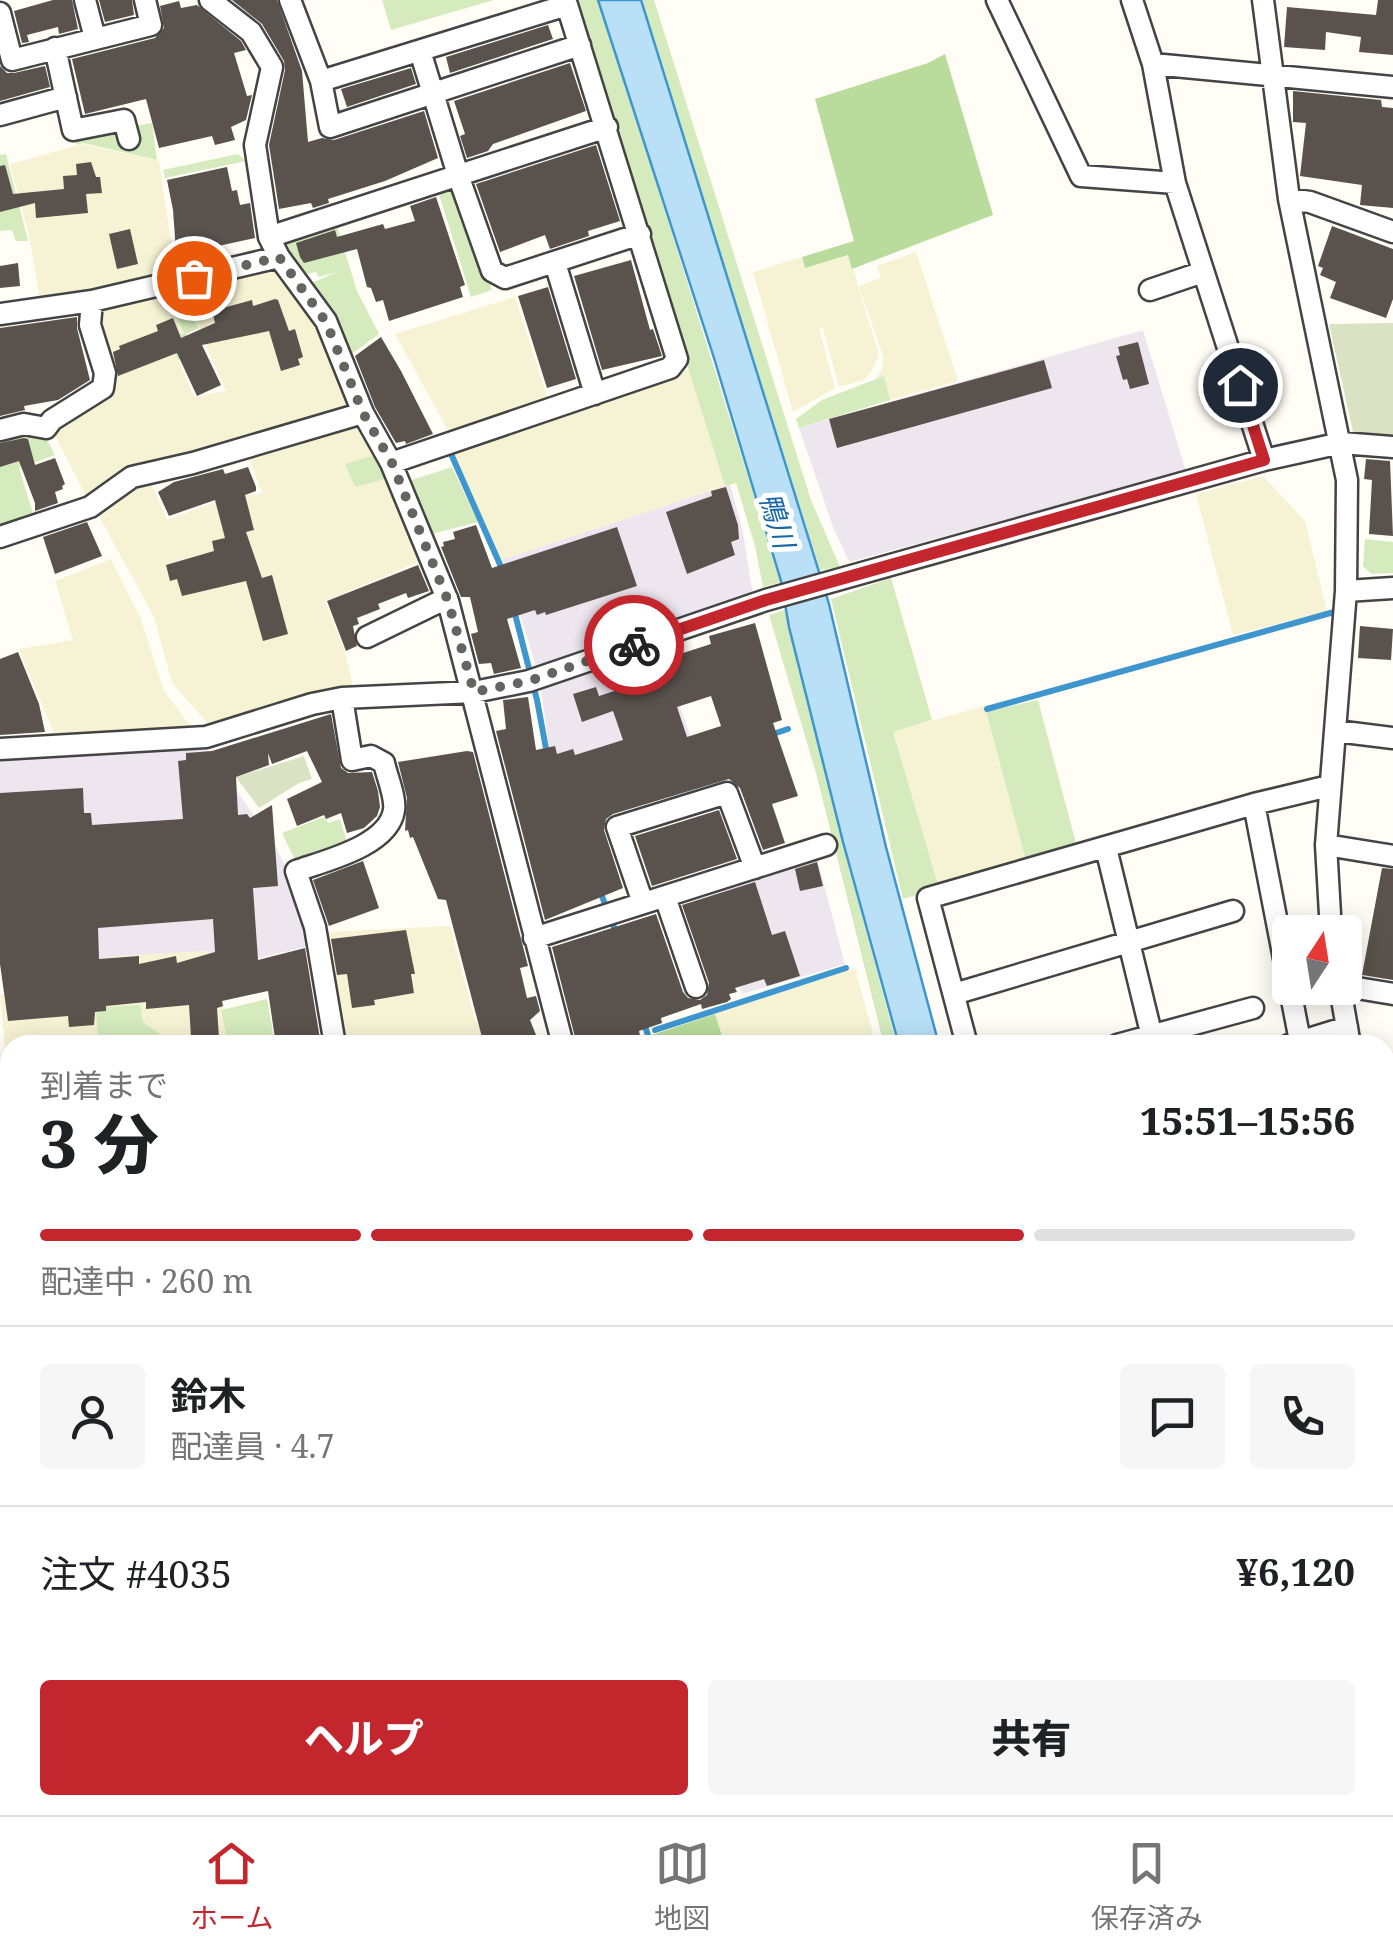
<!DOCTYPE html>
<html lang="ja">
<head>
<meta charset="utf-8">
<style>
	:root { --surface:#fff; --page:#f6f6f6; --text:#202124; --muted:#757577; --line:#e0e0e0; --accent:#c4262e }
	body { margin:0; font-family:"Noto Serif","Noto Sans JP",serif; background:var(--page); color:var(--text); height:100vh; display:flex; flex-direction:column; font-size:38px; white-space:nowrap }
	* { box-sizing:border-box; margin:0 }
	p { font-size:32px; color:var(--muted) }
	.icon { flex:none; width:55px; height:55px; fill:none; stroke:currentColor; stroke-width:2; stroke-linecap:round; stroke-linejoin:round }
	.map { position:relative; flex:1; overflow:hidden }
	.sheet { position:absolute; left:0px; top:1035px; width:1395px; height:780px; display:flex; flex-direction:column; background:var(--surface); border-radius:30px 30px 0 0; box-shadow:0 5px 25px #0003 }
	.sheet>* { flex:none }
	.needle { width:65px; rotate:12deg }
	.tools { position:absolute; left:1272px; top:915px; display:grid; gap:20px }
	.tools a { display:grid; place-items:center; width:90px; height:90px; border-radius:10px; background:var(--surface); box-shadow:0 5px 25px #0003; font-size:50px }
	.pin { position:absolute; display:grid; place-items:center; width:85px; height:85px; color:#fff; margin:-42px; border:5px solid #fff; border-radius:50%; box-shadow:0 2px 10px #0007 }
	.courier { position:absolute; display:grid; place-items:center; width:100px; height:100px; margin:-50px; border:8px solid #c4262e; border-radius:50%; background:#fff; color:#222; box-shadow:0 2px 12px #0007 }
	.head em { font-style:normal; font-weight:800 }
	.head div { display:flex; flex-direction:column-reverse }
	.head { display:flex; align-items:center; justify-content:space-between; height:170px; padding:0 40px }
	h1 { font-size:65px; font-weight:800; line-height:75px }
	.bar { display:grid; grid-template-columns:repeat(4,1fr); gap:15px 10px; align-content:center; height:120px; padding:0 40px }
	.bar i { height:12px; border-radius:8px; background:var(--line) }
	.bar .current { background:var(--accent) }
	.bar p { grid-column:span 4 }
	.line { display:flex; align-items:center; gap:25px; padding:0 40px; border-top:2px solid var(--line) }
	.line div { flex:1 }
	.round { display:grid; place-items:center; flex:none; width:105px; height:105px; border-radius:10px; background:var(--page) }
	.button { display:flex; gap:20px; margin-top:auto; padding:20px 40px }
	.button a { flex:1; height:115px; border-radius:10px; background:var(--accent); color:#fff; font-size:40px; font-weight:800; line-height:115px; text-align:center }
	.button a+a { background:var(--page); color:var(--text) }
	.tabs { display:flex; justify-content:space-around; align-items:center; height:140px; border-top:2px solid var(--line); background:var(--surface); font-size:28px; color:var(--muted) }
	.tabs a { display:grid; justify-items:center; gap:5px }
	.tabs .current { color:var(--accent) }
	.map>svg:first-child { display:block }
	.industrial { fill:#eee6ef }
	.farmland { fill:#f6f3d4 }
	.green { fill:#d5ebbd }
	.forest { fill:#b9dc9c }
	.cemetery { fill:#d9e3c4 }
	.water { fill:#b9e0f7; stroke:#3f96cf; stroke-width:2.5 }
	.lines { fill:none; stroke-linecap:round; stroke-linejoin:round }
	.stream { stroke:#3f96cf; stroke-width:6 }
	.building { fill:#5a524d; fill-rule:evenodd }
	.minor-casing { stroke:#444; stroke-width:25 }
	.minor { stroke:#fff; stroke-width:20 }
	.done { stroke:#646461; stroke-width:10; stroke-dasharray:0 18 }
	.route { stroke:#c4262e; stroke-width:12 }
	.labels { text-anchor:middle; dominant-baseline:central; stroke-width:10; stroke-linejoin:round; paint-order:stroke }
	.water-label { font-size:28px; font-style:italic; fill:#1768a6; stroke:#fff }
</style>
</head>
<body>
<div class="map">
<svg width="1393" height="1815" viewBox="0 0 1393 1815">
	<rect width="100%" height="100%" fill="#fffdf5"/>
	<path class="industrial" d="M 1143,330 L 1186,471 L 849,562 L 833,527 L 799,428 Z
		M 730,484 L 743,532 L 753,596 L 655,624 L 536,666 L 503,559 Z
		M 660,647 L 696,753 L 563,797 L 549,748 L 541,689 Z
		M 204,744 L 276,847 L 290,877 L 313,945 L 213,969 L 208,951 L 0,966 L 0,758 Z
		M 816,855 L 845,964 L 742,994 L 709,891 Z"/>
	<path class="farmland" d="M 82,144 L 159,161 L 176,275 L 114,289 L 40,300 L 29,236 L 10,164 Z
		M 916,252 L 958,381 L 890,400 L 884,377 L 874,382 L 882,369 L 884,359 L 859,286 L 881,278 L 877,266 Z
		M 849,255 L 879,355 L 871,372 L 864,380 L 839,387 L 823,328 L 819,328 L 835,388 L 793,412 L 753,272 L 802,257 L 806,268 Z
		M 268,270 L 278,272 L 293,290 L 330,350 L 353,405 L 351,412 L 87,498 L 53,432 L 57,425 L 111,389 L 96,315 L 102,307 L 166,294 L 184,333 L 170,341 L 194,397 L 226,391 L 182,291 Z
		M 515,297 L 549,402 L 450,434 L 395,334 Z
		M 689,369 L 725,486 L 501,560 L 452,450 Z
		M 358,420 L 378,454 L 346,464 L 355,486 L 389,478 L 423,560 L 325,601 L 345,652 L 354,689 L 210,726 L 172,683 L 154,617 L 96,511 L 97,505 L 149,478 L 167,520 L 219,501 L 262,493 L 247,452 Z
		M 1263,476 L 1305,521 L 1327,611 L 1233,635 L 1196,494 Z
		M 111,559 L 141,619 L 164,691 L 192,728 L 55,736 L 19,649 L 73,640 L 55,581 Z
		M 984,706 L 1027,865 L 939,888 L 892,732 Z
		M 450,926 L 474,1017 L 488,1045 L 340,1045 L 324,932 Z
		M 209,951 L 225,1009 L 221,1010 L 227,1042 L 206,1045 L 10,1045 L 10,1104 L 0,995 L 27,992 L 115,956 Z
		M 855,968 L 876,1045 L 725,1045 L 715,1014 Z
		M 10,1352 L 10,1434 L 0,1423 L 0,1357 Z
		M 0,1439 L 10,1450 L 10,1631 L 0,1620 Z
		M 10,1677 L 10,1805 L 98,1805 L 86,1815 L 0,1815 L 0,1684 Z
		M 333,1805 L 422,1805 L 451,1811 L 455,1815 L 333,1815 Z
		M 461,1805 L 588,1805 L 593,1815 L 484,1815 Z"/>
	<path class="green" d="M 382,0 L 494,0 L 391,30 Z
		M 573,0 L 599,0 L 781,582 L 763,587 L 755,546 L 736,483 L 725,486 Z
		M 641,0 L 654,0 L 811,500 L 840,567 L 820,570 Z
		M 152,123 L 157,160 L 83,143 L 76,145 L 74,136 Z
		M 6,154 L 28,241 L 16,241 L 12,230 L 0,231 L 0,155 Z
		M 238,154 L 246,161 L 165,178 L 163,170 Z
		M 455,185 L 492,290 L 471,297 L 438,191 Z
		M 336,223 L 357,291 L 379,334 L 349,356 L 340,328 L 312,283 L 336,272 L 319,277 L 316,272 L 307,274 L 281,248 L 280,239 Z
		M 181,291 L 198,328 L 186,334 L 195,352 L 178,360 L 170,340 L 184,333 L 166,294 Z
		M 884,376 L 890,400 L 799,428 L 796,419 L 822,400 Z
		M 33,429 L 44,434 L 55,455 L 19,468 L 35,520 L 0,533 L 0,437 Z
		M 378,454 L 389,478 L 355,487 L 345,464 Z
		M 452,467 L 478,522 L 428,535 L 406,482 Z
		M 1365,539 L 1393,542 L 1393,573 L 1371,574 L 1363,566 Z
		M 891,578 L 932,720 L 893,732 L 939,888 L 903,899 L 831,599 Z
		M 785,610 L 842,842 L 897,1045 L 884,1045 L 816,773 L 769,615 Z
		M 1038,700 L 1078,851 L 1027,865 L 986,712 Z
		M 324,817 L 328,823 L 340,819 L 348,846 L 302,861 L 294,858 L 282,833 Z
		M 267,999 L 275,1045 L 206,1045 L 227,1041 L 221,1010 Z
		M 140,1005 L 143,1022 L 161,1035 L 171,1037 L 173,1045 L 99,1045 L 96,1013 L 106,1011 L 106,1007 Z
		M 1393,1716 L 1393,1803 L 1358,1815 L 1338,1815 L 1336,1805 L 1385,1805 L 1385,1719 Z
		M 98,1805 L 333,1805 L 333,1815 L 86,1815 Z"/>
	<path class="forest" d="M 945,54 L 993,215 L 852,269 L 848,255 L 805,268 L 802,257 L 854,241 L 815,99 L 928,63 Z
		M 715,1014 L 725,1045 L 647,1045 L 646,1037 Z
		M 950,1805 L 1076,1805 L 1079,1815 L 955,1815 Z"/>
	<path class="cemetery" d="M 1393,323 L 1393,438 L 1353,432 L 1329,324 Z
		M 304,756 L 312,779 L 299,783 L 259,808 L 236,777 Z"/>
	<path class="water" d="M 598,0 L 641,0 L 829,604 L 886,847 L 939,1045 L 899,1045 L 843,842 L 789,627 L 781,581 L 714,358 Z"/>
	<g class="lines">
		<path class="stream" d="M 452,456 L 502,569
			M 514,610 L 537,700 L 547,754
			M 987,709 L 1334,612
			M 770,735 L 788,729
			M 600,891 L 617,935
			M 644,1023 L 651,1045
			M 655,1030 L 846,968
			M 1385,1510 L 1393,1507
			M 0,1624 L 10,1635
			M 195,1805 L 209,1815
			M 891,1815 L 911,1805"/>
	</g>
	<path class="building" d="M 53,0 L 72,0 L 78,29 L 59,34 L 58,27 L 27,35 L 29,42 L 22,43 L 14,11 Z
		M 99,0 L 132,0 L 134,15 L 105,22 Z
		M 232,0 L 277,0 L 302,71 L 308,142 L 322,138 L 334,140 L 424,111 L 438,158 L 385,181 L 328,199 L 329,203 L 313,208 L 311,203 L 279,209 L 269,145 L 285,70 L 284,61 L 262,24 Z
		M 1378,0 L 1393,0 L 1393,55 L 1359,52 L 1361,37 L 1326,32 L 1325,50 L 1284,47 L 1287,7 L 1376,15 Z
		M 179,1 L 181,8 L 197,5 L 241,41 L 246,50 L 234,53 L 247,96 L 252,95 L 246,120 L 231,127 L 235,140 L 215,145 L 212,136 L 159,148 L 146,99 L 85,114 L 72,59 L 155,38 L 164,28 L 160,6 Z
		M 548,25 L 553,39 L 450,73 L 446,57 Z
		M 570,63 L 586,111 L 493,144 L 488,151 L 467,158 L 460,136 L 465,134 L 454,101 Z
		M 0,66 L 7,73 L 14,73 L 45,66 L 50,87 L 0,101 Z
		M 411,68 L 416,84 L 347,107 L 341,89 Z
		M 1293,91 L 1381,100 L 1382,107 L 1393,108 L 1393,208 L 1360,205 L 1362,185 L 1300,176 L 1306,123 L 1293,122 Z
		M 596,145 L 620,221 L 588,231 L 589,236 L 550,249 L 545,235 L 500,252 L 476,184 Z
		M 91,162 L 96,177 L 100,177 L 102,193 L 86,194 L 88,213 L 36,218 L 35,203 L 0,212 L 0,166 L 5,165 L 13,194 L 64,189 L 63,176 L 77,175 L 76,164 Z
		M 227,167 L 232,191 L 237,190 L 240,205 L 250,203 L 255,238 L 209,248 L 210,259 L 177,265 L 173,210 L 167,180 Z
		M 436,197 L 465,285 L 460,287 L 463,297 L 389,321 L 383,300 L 376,302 L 371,288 L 367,287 L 357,249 L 304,263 L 300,257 L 296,243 L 335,230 L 337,237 L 383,224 L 385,229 L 415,221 L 410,206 Z
		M 1332,226 L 1393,249 L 1393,299 L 1386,318 L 1330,298 L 1336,282 L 1320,275 L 1323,268 L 1318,266 Z
		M 130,229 L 138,264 L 117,269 L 109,234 Z
		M 631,260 L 650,330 L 653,329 L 662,356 L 602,370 L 574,276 Z
		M 18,263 L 20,286 L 0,288 L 0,266 Z
		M 548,287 L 576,379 L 547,388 L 518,296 Z
		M 275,299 L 278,300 L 289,331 L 295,329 L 303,357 L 298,359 L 300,365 L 281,371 L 269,331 L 202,345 L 221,385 L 197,396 L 177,353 L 118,376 L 113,352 L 120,349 L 119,346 L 158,331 L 156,325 L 173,318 L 181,338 L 215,323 L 212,311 L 252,300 L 253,306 Z
		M 77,317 L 77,328 L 90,380 L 58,400 L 24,406 L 25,410 L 0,416 L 0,328 Z
		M 381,337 L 401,371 L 433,434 L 406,444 L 405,441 L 396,443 L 375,407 L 355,356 Z
		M 1138,342 L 1149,384 L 1130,389 L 1127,379 L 1123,380 L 1116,356 L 1120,355 L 1118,347 Z
		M 1044,360 L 1052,388 L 837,448 L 829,419 Z
		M 24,438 L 28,439 L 35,465 L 55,458 L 65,484 L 62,486 L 63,489 L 55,492 L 58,503 L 35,511 L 35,503 L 19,461 L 0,467 L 0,443 Z
		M 1366,459 L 1390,461 L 1393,536 L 1369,534 L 1372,480 L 1364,479 Z
		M 248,467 L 256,487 L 256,491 L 245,495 L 254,530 L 246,532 L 262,578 L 272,575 L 288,634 L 263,641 L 246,581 L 182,596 L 177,579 L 170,581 L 166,565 L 214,551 L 212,541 L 225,538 L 215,500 L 169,516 L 158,492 L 174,482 L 223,469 L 225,474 Z
		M 726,487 L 738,525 L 739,539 L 731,542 L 735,555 L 687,574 L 666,512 L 712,496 L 711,491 Z
		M 87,522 L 102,556 L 55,574 L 43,537 Z
		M 476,525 L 492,568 L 617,527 L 637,586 L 546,615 L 545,612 L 537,615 L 535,610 L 507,619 L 521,668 L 494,674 L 491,663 L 479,664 L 471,634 L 478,632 L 470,597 L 461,597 L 441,547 L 444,546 L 443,542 L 455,539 L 453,532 Z
		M 418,565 L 429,591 L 408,598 L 406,593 L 378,604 L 380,609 L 357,618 L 359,624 L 353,626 L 357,646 L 346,651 L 327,601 Z
		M 755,623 L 782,720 L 773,723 L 798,796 L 772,804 L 785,843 L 763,850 L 740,788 L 729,779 L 613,814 L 606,819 L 604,830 L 623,888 L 545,920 L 496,731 L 506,729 L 503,700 L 528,697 L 536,750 L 555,746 L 557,754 L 573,749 L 575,755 L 623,740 L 613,711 L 582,722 L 573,694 L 596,687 L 599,696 L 670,673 L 664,654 L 681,648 L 683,653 L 711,644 L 709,636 ZM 711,696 L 721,726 L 687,737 L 677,707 Z
		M 1360,626 L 1393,629 L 1391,660 L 1358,658 Z
		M 18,652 L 39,704 L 45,732 L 0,735 L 0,659 Z
		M 331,714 L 341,768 L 348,773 L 372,772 L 378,791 L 380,807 L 377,816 L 364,828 L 347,833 L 341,813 L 326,819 L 324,815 L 297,826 L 287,799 L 322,782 L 307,751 L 272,764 L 268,753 L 269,765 L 236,777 L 238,815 L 247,814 L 250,818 L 272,805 L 278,886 L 253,888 L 258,960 L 305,948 L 321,1045 L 276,1045 L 268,991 L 222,1001 L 223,1006 L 217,1008 L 219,1038 L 191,1037 L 189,1005 L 146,1009 L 146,1002 L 106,1006 L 106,1011 L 95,1012 L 94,1025 L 69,1027 L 68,1016 L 8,1021 L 0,964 L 0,793 L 83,788 L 84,813 L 91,813 L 92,825 L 183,819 L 178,761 L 186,760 L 186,753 L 212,751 ZM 213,919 L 215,952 L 177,963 L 176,956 L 139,964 L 139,956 L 99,959 L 98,928 Z
		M 467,751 L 473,752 L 528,966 L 520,968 L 527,998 L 536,996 L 540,1011 L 530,1020 L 540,1045 L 484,1045 L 446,900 L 438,899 L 413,837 L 410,838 L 408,830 L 405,831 L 407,798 L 398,762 Z
		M 719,810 L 737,859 L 652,886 L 635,836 Z
		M 363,861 L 379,908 L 329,926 L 313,880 Z
		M 817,862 L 823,886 L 800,891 L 795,869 Z
		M 1382,868 L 1393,869 L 1393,980 L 1362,975 Z
		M 755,882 L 772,935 L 785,931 L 800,976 L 767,986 L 764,979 L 735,988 L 737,992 L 729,994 L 731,999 L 727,1002 L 702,1009 L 701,1004 L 661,1018 L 662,1023 L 639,1031 L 642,1045 L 577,1045 L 552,947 L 656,914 L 683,992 L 688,998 L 700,1000 L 707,995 L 709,983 L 682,905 Z
		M 406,930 L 415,974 L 411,974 L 414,993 L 374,1000 L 375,1005 L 352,1008 L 347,974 L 337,975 L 331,939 Z"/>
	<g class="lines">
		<g class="minor-casing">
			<path id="minor" d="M 85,0 L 95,38
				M 210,0 L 251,32 L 272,67 L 255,145 L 269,237 L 279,257 L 326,321 L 363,413 L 391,463 L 448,601 L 563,1045
				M 290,0 L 321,81 L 567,5 L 677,359 L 670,368 L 391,463
				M 997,0 L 1081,176 L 1175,183
				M 1132,0 L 1153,64 L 1175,183 L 1264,460
				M 1263,0 L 1289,199 L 1347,480 L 1346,591 L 1326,845 L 1331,932
				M 0,13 L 12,60 L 151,25 L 145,0
				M 55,48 L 73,130 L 124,120 L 129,139
				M 420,51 L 458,175 L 492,271 L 505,278 L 640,234
				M 1153,64 L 1393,87
				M 321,81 L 330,127 L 580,45
				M 0,115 L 66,97
				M 1289,199 L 1310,202 L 1393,232
				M 269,237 L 607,127
				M 555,263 L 595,394
				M 1150,290 L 1203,272
				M 0,314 L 92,301 L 279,257
				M 0,430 L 24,424 L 46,428 L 52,420 L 103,388 L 105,373 L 90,325 L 92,301
				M 0,537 L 90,507 L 132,477 L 193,463 L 363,413
				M 1346,591 L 1393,588
				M 367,637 L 447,598
				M 1336,731 L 1393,738
				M 0,749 L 206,737 L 312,704 L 342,698 L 474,692 L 529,681 L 766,600 L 1264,460 L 1341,443 L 1393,447
				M 1254,804 L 1300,1041
				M 1326,845 L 1393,856
				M 1106,848 L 1154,1045
				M 665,897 L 696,987
				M 643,903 L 617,827 L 727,793 L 755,868
				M 534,938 L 826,845
				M 1345,986 L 1393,994
				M 1340,988 L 1350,1045
				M 954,994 L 1233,911
				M 335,1045 L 315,927 L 296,871 C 324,861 389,846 394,810 C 396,797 387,777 384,763 L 371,756 L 352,760 L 342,698
				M 967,1045 L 928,898 L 1254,804 L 1329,786
				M 1117,1045 L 1253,1008
				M 1289,1045 L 1347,1027
				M 1385,1241 L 1393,1284
				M 1385,1336 L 1393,1333
				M 1385,1441 L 1393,1438
				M 1385,1521 L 1393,1518
				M 1385,1610 L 1393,1608
				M 1385,1711 L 1393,1708
				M 842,1805 L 845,1815
				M 1167,1805 L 1170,1815
				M 1326,1805 L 1328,1815
				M 1380,1815 L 1393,1811"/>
		</g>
		<use href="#minor" class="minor"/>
	</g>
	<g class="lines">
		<path class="done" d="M 194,278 L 279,257 L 326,322 L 363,413 L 392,463 L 448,601 L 474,692 L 529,681 L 634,645"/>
		<path class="route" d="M 634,645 L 766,600 L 1264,460 L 1240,385"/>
	</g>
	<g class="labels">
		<g class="water-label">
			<text transform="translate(778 520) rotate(73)">鴨川</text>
		</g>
	</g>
</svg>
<div class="tools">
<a><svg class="needle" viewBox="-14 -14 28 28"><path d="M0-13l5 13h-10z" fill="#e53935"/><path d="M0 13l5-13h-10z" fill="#757577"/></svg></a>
</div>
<div class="pin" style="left:194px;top:278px;background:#ea580c"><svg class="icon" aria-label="bag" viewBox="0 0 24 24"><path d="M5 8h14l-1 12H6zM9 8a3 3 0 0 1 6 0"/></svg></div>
<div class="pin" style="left:1240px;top:385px;background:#1f2937"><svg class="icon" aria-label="home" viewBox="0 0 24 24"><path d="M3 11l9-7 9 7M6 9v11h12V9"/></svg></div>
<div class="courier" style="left:634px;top:645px"><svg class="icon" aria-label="bike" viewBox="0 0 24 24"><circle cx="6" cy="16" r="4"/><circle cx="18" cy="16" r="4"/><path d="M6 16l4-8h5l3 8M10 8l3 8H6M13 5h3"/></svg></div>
<section class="sheet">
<div class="head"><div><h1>3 分</h1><p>到着まで</p></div><em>15:51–15:56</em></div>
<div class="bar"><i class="current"></i><i class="current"></i><i class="current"></i><i></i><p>配達中 · 260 m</p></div>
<div class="line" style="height:180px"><a class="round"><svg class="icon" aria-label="person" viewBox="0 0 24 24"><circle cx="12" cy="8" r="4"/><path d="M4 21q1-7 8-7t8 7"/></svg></a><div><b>鈴木</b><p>配達員 · 4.7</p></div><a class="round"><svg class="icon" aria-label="chat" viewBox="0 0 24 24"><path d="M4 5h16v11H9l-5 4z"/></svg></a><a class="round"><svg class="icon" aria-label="phone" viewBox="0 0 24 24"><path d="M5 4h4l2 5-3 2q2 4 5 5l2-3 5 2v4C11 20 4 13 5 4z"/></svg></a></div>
<div class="line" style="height:130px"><div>注文 #4035</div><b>¥6,120</b></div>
<div class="button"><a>ヘルプ</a><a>共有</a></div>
</section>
</div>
<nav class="tabs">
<a class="current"><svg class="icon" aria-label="home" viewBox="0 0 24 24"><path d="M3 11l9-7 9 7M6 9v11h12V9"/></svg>ホーム</a>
<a><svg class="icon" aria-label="map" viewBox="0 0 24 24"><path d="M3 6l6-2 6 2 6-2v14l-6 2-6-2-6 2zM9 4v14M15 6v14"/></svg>地図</a>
<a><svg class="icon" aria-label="saved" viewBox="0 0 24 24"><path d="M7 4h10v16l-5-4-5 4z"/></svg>保存済み</a>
</nav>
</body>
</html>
